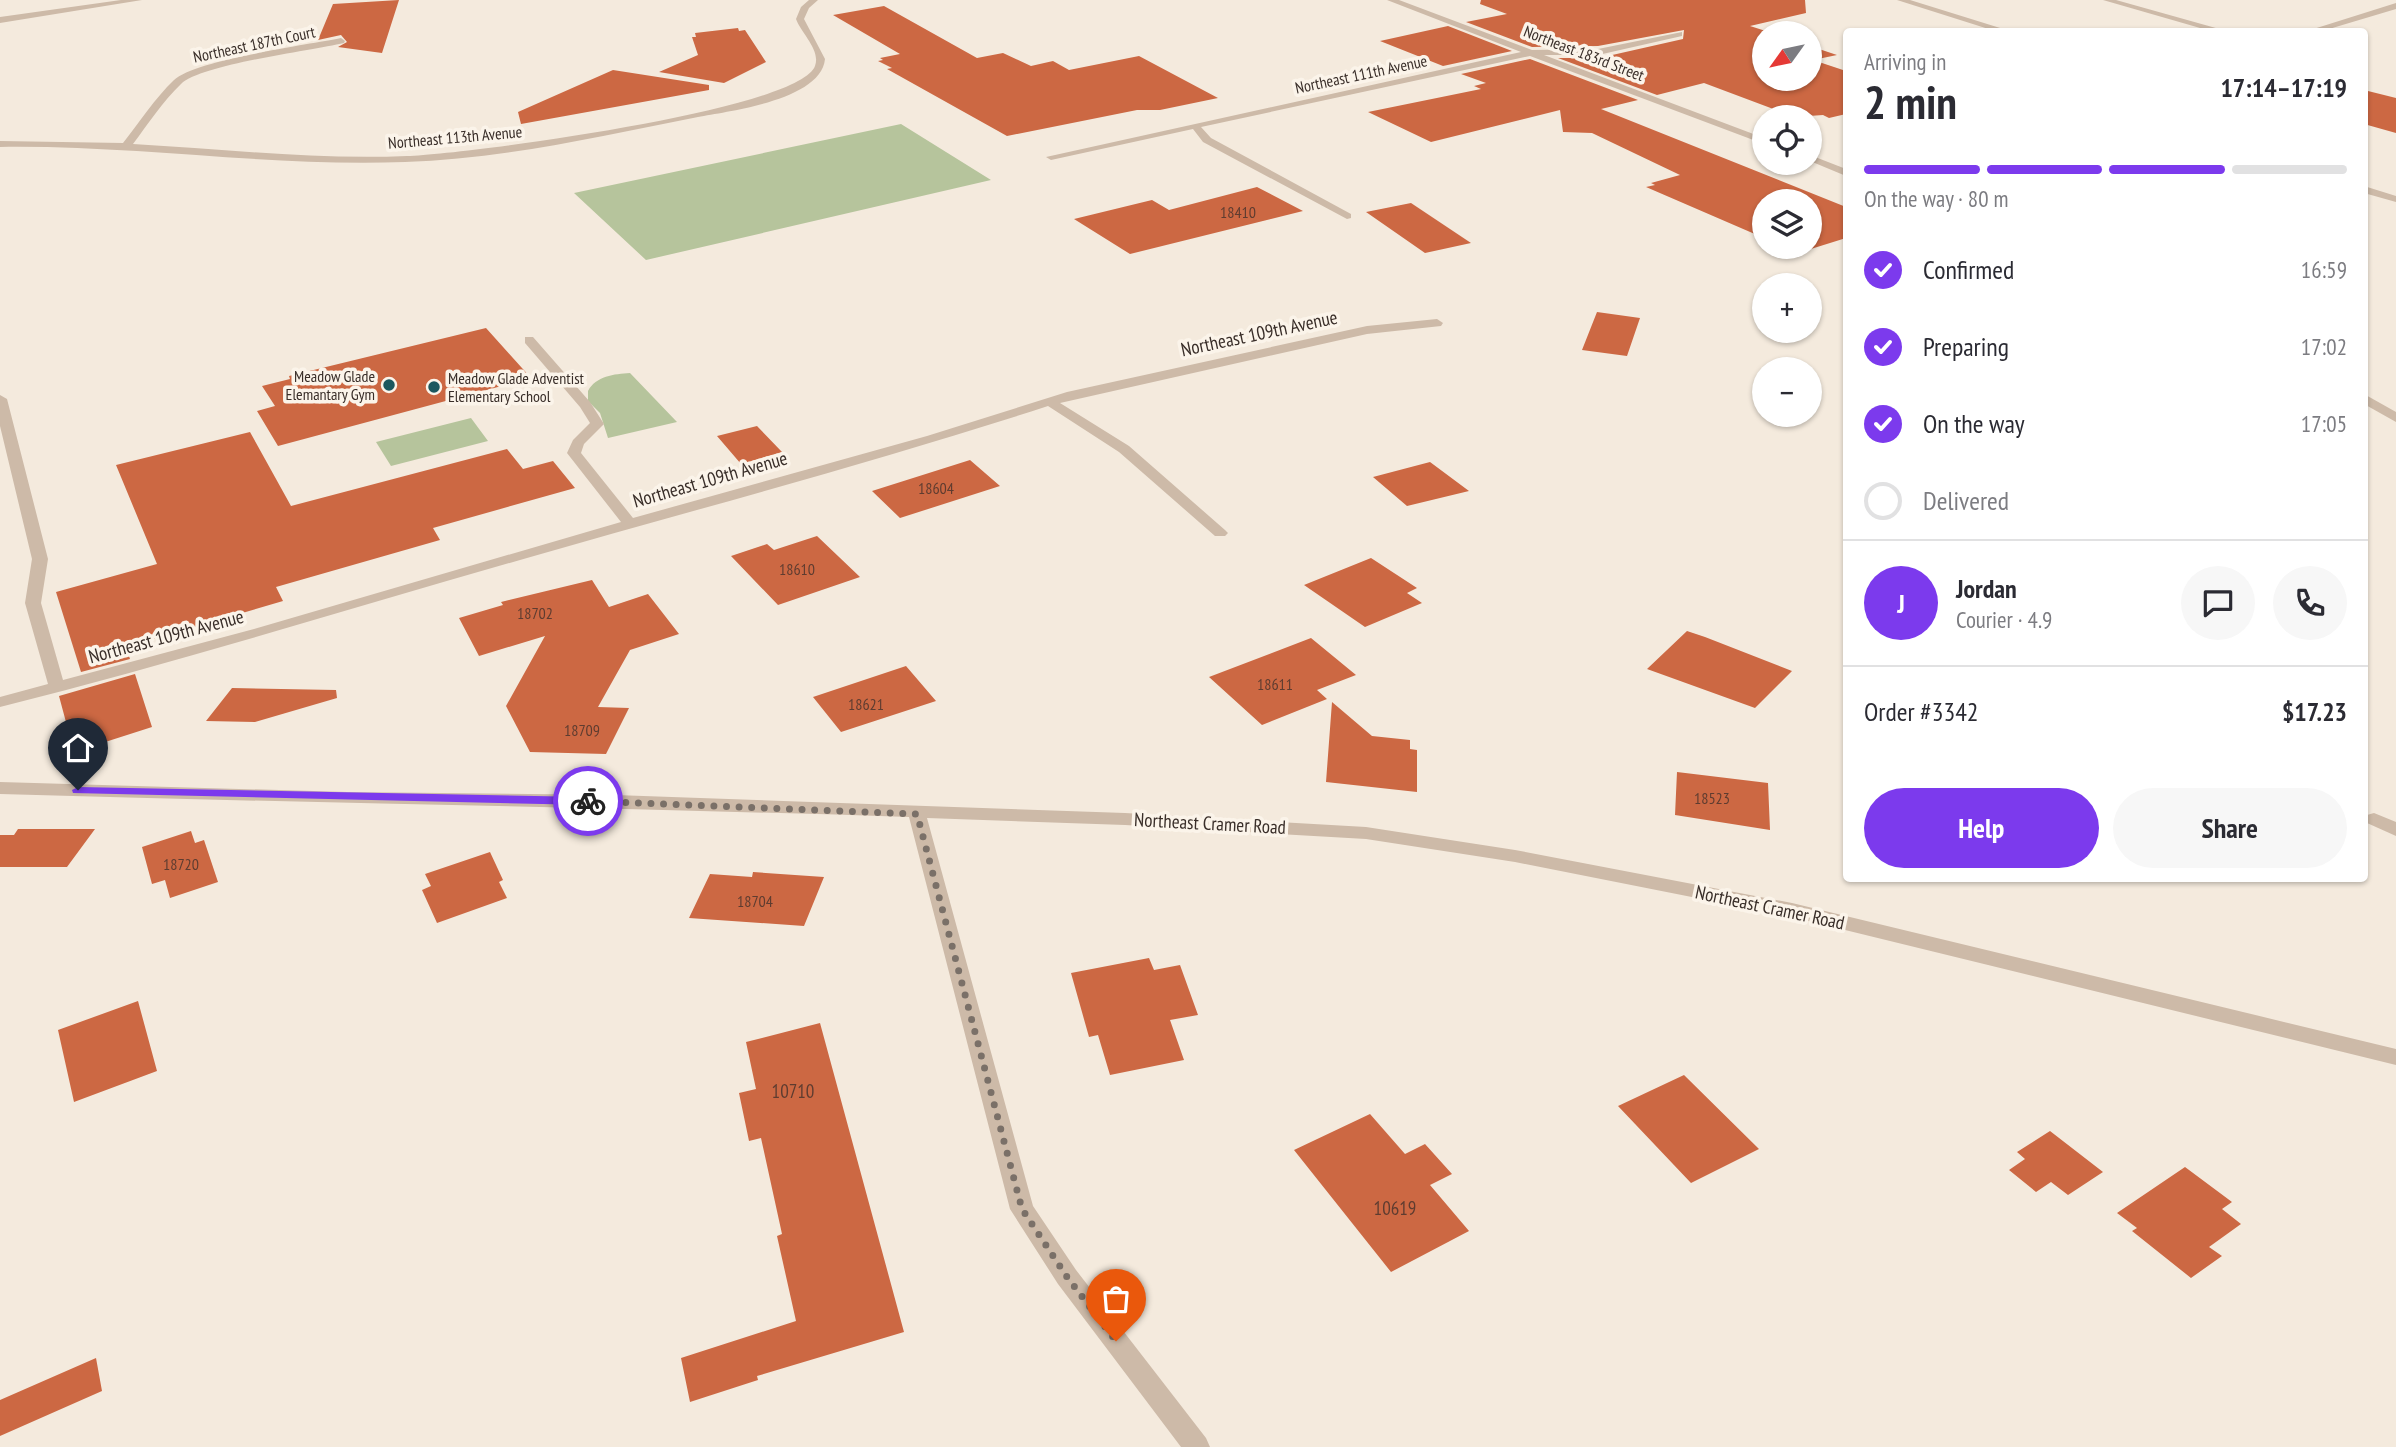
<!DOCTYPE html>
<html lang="en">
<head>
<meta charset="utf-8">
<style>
	:root { --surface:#fff; --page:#f7f7f7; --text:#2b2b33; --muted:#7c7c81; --line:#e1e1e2; --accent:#7c3aed }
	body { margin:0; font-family:"PT Sans Narrow",sans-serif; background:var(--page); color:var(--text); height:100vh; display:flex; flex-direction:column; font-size:26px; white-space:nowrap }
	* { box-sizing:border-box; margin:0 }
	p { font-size:23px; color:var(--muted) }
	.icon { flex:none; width:38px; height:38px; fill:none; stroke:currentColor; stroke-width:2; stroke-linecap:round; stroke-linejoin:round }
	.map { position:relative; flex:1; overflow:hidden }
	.side { position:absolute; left:1843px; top:28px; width:525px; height:854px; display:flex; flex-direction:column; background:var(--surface); border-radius:7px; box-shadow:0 2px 5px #0004 }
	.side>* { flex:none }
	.needle { width:46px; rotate:237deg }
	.fabs { position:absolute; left:1752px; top:21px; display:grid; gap:14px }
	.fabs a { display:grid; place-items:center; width:70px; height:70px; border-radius:50%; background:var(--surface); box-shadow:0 2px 5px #0004; font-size:35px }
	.pin { position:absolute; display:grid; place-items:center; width:60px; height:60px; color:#fff; margin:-72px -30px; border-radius:50% 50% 50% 0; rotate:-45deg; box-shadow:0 0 7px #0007 }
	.pin .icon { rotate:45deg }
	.courier { position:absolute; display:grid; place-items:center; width:70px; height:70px; margin:-35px; border:5px solid #7c3aed; border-radius:50%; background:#fff; color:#222; box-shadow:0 2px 9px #0007 }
	.head em { font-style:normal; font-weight:700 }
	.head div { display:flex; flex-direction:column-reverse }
	.head { display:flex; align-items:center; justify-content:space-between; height:119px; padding:0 21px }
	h1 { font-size:46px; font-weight:700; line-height:52px }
	.bar { display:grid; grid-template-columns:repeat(4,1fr); gap:10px 7px; align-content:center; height:84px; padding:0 21px }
	.bar i { height:9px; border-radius:5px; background:var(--line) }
	.bar .on { background:var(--accent) }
	.bar p { grid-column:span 4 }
	.line { display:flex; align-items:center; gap:18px; padding:0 21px; border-top:2px solid var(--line) }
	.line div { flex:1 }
	.round { display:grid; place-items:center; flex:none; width:74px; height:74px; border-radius:37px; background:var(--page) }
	ol { padding:0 21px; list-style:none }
	li { display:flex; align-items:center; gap:21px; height:77px }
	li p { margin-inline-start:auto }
	li .icon { padding:7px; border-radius:50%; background:var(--accent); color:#fff; stroke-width:4 }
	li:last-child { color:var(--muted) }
	li i { width:38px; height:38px; border:4px solid var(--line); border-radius:50% }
	.cta { display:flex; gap:14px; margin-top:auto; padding:14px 21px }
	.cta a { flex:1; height:80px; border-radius:42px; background:var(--accent); color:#fff; font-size:28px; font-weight:700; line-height:80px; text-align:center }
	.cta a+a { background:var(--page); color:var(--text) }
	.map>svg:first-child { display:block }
	.green { fill:#b6c49c }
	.building { fill:#cc6843 }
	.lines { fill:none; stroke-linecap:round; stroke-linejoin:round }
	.minor { fill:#cdbaa8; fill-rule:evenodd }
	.route { fill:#7c3aed }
	.done { stroke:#7a7068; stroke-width:7; stroke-dasharray:0 12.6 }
	.poi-dot { fill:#1c575e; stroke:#fbf4ea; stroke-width:2.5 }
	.labels { text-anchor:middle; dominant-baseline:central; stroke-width:7; stroke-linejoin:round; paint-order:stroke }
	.far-street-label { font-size:16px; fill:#392e29; stroke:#fbf4ea }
	.number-label { font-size:16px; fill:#5e3c30 }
	.far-poi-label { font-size:16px; fill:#392e29; stroke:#fbf4ea; text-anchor:end }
	.street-label { font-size:19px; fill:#392e29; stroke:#fbf4ea }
	.near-number-label { font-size:19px; fill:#5e3c30 }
</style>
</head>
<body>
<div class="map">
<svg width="2396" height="1447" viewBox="0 0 2396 1447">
	<rect width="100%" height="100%" fill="#f4eadd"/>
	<path class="green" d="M 901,124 L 991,180 L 646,260 L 574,193 Z
		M 630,373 L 677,422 L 608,438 L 600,413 L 588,401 L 588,391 C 596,376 614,374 630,373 Z
		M 471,418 L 488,441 L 391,466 L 376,442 Z"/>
	<path class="building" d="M 399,0 L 382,53 L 338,47 L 347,42 L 341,35 L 318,40 L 333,4 Z
		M 1481,0 L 1805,0 L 1806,13 L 1750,26 L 1772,33 L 1764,33 L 1764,79 L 1810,79 L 1810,46 L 1837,55 L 1813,60 L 1846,71 L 1846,114 L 1829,118 L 1823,115 L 1795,117 L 1704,83 L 1657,95 L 1558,58 L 1599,58 L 1683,39 L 1684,30 L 1598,46 L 1532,47 L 1466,22 L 1507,14 L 1480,4 Z
		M 884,6 L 977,58 L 1003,53 L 1031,66 L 1053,61 L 1069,70 L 1139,56 L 1218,98 L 1160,110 L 1137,110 L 1007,136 L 887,69 L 892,68 L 878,61 L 883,60 L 880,58 L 900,54 L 833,15 Z
		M 1448,26 L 1512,51 L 1443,66 L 1380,41 Z
		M 738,28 L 739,31 L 745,30 L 766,62 L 724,83 L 659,72 L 698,55 L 692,37 L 696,37 L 695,33 Z
		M 1530,59 L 1638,100 L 1601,109 L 1846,207 L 1846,238 L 1798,253 L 1783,247 L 1810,247 L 1810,201 L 1764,201 L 1764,238 L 1646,187 L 1655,185 L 1651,183 L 1680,175 L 1592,133 L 1563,132 L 1560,110 L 1431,142 L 1368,112 L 1481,89 L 1474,86 L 1486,83 L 1461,74 Z
		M 613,70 L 709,85 L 709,90 L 521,124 L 518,112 Z
		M 2364,90 L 2396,98 L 2396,133 L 2364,124 Z
		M 1257,187 L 1303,211 L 1130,254 L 1074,219 L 1152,200 L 1169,210 Z
		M 1411,203 L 1471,243 L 1425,253 L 1366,212 Z
		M 1597,312 L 1640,318 L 1627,356 L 1582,350 Z
		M 486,328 L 531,378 L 278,446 L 257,411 L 275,406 L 262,386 L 290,379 L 289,376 Z
		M 757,426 L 782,452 L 741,464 L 717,436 Z
		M 250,432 L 291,506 L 507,449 L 523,469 L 553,461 L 575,488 L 433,528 L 440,540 L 276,587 L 283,601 L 126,647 L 130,659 L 81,672 L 56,592 L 157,564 L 116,465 Z
		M 970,460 L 1000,486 L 900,518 L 872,491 Z
		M 1430,462 L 1469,491 L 1407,506 L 1373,477 Z
		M 817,536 L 860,577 L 778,605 L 731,556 L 767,544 L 774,550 Z
		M 1371,558 L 1417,588 L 1407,593 L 1422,603 L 1365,627 L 1304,585 Z
		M 592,580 L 609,607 L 648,594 L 679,634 L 630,650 L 598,707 L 629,708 L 606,754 L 530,752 L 506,706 L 545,636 L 479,656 L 459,618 L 503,605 L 501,602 Z
		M 1687,631 L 1705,637 L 1792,671 L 1755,708 L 1647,669 Z
		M 1311,638 L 1356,675 L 1317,690 L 1327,699 L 1262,725 L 1209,677 Z
		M 906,666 L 936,701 L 841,732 L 813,697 Z
		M 135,674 L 152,727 L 74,752 L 59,696 Z
		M 232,688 L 336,690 L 337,698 L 255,722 L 206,721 Z
		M 1332,702 L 1372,736 L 1410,740 L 1410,749 L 1417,750 L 1417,792 L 1326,782 Z
		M 1677,772 L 1768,783 L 1770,830 L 1675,815 Z
		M 18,829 L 95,829 L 67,867 L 0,867 L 0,835 L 14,835 Z
		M 191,831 L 195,843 L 204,840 L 218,882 L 170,898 L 165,880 L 152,884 L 142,847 Z
		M 490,852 L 503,880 L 499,882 L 507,898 L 437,923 L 422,890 L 431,886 L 425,874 Z
		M 753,872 L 824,877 L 804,926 L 689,918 L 710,874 L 752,877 Z
		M 1149,958 L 1154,970 L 1180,965 L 1198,1015 L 1170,1020 L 1184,1060 L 1110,1075 L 1098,1035 L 1089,1037 L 1071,973 Z
		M 138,1001 L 157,1071 L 74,1102 L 58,1030 Z
		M 820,1023 L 904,1332 L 757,1376 L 758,1380 L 690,1402 L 681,1358 L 796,1321 L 777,1236 L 782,1234 L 761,1138 L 749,1141 L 739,1093 L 756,1089 L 746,1042 Z
		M 1684,1075 L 1759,1149 L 1691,1183 L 1618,1106 Z
		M 1370,1114 L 1405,1154 L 1425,1144 L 1452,1174 L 1430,1185 L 1469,1231 L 1391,1272 L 1294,1150 Z
		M 2050,1131 L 2103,1172 L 2068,1195 L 2051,1182 L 2036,1192 L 2009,1170 L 2025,1159 L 2017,1152 Z
		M 2185,1167 L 2232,1202 L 2222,1209 L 2241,1224 L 2209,1247 L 2222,1256 L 2191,1278 L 2132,1231 L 2137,1228 L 2117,1213 Z
		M 96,1358 L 102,1391 L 0,1436 L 0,1400 Z"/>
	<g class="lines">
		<path class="minor" d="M 121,0 L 142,0 L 0,23 L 0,17 Z
			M 809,0 L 818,0 L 809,8 L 804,19 L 825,59 C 821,100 730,111 698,117 C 601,136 504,159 405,162 C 269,167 135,145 0,147 L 0,141 L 123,143 C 139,123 155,98 174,80 C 195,60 307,45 341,38 L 345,41 L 344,43 C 310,51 202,64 181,84 C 163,101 148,124 133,144 C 224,149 316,160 407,156 C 464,154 798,111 815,66 C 821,50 801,33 796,19 L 801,7 Z
			M 1387,0 L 1399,0 L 1532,50 L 1598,49 L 1682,32 L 1682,36 L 1598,55 L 1544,55 L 1764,138 L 1764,144 L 1530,56 L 1201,127 L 1211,138 L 1351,214 L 1351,218 L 1347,219 L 1203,142 L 1193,129 L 1051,160 L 1046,157 L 1521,52 Z
			M 1897,0 L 1910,0 L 2013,32 L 1998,32 Z
			M 2103,0 L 2116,0 L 2230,32 L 2214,32 Z
			M 2396,3 L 2396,9 L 2319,32 L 2304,32 Z
			M 1810,155 L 1846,169 L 1846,176 L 1810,161 Z
			M 2364,186 L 2396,196 L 2396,202 L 2364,193 Z
			M 1437,319 L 1443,323 L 1441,326 L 1367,334 L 1060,403 L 1129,446 L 1225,530 L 1228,533 L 1225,536 L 1215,536 L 1119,452 L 1048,406 C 876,462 701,508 527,558 C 351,608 177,663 0,707 L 0,697 L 48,684 L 25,603 L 32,559 L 0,426 L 0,395 L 7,399 L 48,559 L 41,603 L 63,680 L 254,629 L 621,522 L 567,453 L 573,440 L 590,423 L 580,407 L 525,343 L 525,337 L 533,337 L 590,402 L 604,424 L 584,444 L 581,453 L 633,518 L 927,436 L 1067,392 L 1367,326 Z
			M 2364,394 L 2396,412 L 2396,422 L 2364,404 Z
			M 0,782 L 347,792 L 615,795 L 1125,813 L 1366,827 L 1515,850 L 1792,903 L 2396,1049 L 2396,1065 L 1792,917 L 1515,862 L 1366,839 L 1125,825 L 927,818 L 1033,1206 L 1076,1270 L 1206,1438 L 1210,1447 L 1181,1447 L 1058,1284 L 1010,1209 L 909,817 C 606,807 303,803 0,794 Z
			M 2374,813 L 2396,822 L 2396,836 L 2367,823 L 2365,819 L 2367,815 Z"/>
	</g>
	<path class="route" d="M 78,787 L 588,797 L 594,801 L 588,805 L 73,793 L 72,790 Z"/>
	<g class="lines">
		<path class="done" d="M 588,801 L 917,814 L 1022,1209 L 1067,1277 L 1116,1341"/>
	</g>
	<g class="poi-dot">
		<circle cx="389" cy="385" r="7"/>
		<circle cx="434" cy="387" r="7"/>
	</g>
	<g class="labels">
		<g class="far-street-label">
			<text transform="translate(254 44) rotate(-12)">Northeast 187th Court</text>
			<text transform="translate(1584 53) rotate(21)">Northeast 183rd Street</text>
			<text transform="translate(1361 74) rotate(-12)">Northeast 111th Avenue</text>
			<text transform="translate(455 137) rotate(-5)">Northeast 113th Avenue</text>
		</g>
		<g class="number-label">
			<text x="1238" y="212">18410</text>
			<text x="936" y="488">18604</text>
			<text x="797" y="569">18610</text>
			<text x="535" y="613">18702</text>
			<text x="1275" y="684">18611</text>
			<text x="866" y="704">18621</text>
			<text x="582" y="730">18709</text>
			<text x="1712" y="798">18523</text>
			<text x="181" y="864">18720</text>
			<text x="755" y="901">18704</text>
		</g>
		<g class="far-poi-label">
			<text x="375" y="376">Meadow Glade<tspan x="375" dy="18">Elemantary Gym</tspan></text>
			<text x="448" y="378" text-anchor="start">Meadow Glade Adventist<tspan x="448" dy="18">Elementary School</tspan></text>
		</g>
		<g class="street-label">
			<text transform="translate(1259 333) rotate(-12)">Northeast 109th Avenue</text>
			<text transform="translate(710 479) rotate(-16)">Northeast 109th Avenue</text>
			<text transform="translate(166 636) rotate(-15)">Northeast 109th Avenue</text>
			<text transform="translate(1210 823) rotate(3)">Northeast Cramer Road</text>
			<text transform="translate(1770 907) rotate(12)">Northeast Cramer Road</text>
		</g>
		<g class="near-number-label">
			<text x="793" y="1091">10710</text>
			<text x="1395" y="1208">10619</text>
		</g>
	</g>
</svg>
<div class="fabs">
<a><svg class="needle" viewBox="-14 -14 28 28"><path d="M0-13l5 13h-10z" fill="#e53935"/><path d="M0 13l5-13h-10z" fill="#7c7c81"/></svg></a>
<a><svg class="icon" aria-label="locate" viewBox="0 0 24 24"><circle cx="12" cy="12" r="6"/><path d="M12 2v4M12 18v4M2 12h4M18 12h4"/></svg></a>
<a><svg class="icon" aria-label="layers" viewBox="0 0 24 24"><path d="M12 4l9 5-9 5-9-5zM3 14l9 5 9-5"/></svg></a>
<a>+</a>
<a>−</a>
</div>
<div class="pin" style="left:1116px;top:1341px;background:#ea580c"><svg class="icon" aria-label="bag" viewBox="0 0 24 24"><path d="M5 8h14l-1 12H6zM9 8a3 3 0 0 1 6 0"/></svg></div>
<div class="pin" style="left:78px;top:790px;background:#1f2937"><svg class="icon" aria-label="home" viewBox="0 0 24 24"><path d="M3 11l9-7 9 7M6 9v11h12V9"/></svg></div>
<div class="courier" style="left:588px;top:801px"><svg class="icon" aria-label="bike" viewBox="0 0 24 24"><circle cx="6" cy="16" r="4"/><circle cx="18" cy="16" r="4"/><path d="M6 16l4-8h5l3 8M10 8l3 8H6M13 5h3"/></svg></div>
<section class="side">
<div class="head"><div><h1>2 min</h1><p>Arriving in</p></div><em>17:14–17:19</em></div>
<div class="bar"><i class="on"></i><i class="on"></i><i class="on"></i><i></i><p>On the way · 80 m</p></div>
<ol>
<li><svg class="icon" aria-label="check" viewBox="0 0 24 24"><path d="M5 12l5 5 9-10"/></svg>Confirmed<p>16:59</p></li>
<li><svg class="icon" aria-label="check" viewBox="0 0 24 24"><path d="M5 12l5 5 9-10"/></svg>Preparing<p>17:02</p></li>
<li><svg class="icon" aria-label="check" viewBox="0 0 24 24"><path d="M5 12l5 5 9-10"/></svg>On the way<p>17:05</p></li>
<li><i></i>Delivered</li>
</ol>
<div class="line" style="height:126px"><b class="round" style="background:var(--accent);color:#fff">J</b><div><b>Jordan</b><p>Courier · 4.9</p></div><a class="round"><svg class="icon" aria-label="chat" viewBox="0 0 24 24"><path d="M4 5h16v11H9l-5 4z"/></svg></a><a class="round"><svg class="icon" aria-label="phone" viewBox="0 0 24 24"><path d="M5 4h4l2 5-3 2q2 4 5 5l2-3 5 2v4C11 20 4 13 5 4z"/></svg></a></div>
<div class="line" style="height:91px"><div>Order #3342</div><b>$17.23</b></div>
<div class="cta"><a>Help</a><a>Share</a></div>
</section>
</div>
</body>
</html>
